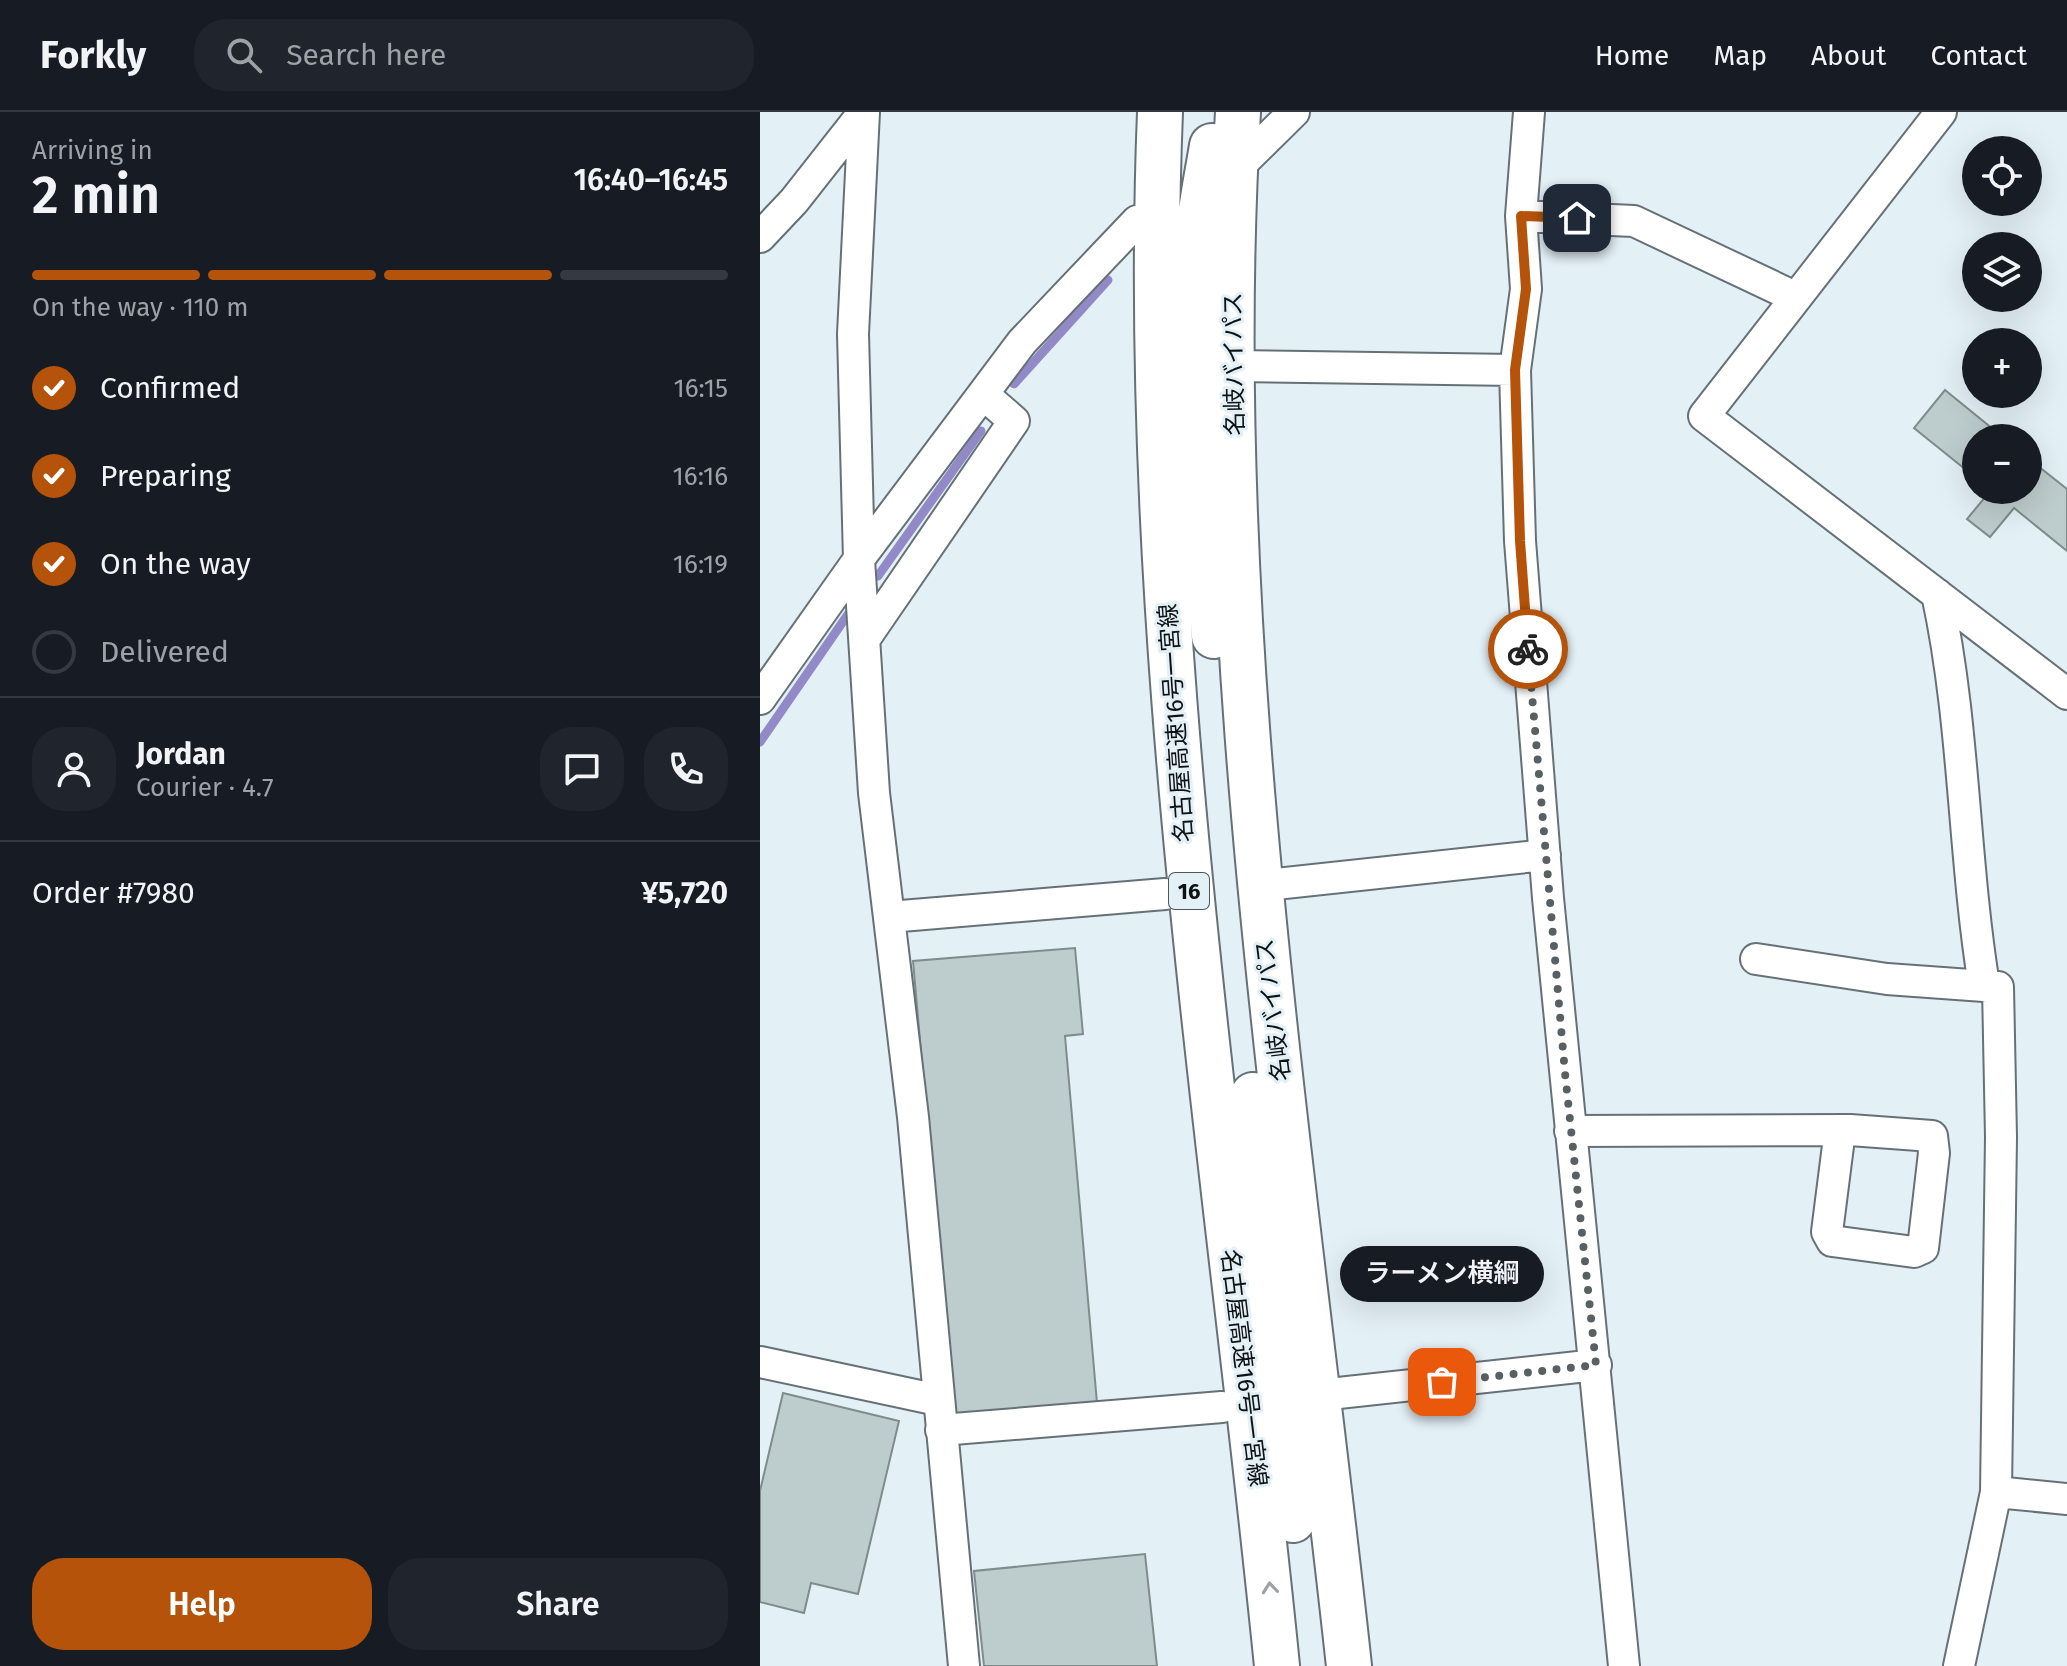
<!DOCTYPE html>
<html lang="en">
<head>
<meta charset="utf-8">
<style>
	:root { --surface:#171b24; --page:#20242c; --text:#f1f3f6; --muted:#9ea1a6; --line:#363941; --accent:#b45309 }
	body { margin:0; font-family:"Fira Sans","Noto Sans JP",sans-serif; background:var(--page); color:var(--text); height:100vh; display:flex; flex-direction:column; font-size:30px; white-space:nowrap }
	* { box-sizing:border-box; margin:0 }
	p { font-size:26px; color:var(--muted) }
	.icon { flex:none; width:44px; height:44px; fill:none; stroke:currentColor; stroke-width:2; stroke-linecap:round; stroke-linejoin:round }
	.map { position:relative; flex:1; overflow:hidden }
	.side { display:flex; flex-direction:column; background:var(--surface); width:760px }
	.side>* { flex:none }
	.fabs { position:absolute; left:1202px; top:24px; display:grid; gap:16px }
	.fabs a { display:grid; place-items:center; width:80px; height:80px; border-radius:50%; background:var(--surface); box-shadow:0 8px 32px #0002; font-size:40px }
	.pin { position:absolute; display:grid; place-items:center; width:68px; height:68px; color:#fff; margin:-34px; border-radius:16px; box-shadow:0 4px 12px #0006 }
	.courier { position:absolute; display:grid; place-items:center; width:80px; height:80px; margin:-40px; border:6px solid #b45309; border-radius:50%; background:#fff; color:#222; box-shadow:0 2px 10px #0007 }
	.bubble { position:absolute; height:56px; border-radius:28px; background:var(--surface); box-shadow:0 8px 32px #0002; font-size:26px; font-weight:600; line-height:56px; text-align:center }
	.headline em { font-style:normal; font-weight:600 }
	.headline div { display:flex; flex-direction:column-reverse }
	.headline { display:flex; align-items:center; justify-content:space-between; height:136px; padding:0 32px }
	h1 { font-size:52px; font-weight:600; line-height:60px }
	.bar { display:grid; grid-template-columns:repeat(4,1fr); gap:12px 8px; align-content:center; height:96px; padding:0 32px }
	.bar i { height:10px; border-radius:6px; background:var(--line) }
	.bar .active { background:var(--accent) }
	.bar p { grid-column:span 4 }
	.line { display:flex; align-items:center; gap:20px; padding:0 32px; border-top:2px solid var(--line) }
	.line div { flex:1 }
	.round { display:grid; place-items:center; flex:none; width:84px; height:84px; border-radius:32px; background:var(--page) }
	ol { padding:0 32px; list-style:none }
	li { display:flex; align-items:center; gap:24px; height:88px }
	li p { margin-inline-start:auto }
	li .icon { padding:8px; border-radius:50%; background:var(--accent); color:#fff; stroke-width:4 }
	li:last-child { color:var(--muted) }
	li i { width:44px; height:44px; border:4px solid var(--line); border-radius:50% }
	.button { display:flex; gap:16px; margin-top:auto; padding:16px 32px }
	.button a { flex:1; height:92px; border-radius:32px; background:var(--accent); color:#fff; font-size:32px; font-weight:600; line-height:92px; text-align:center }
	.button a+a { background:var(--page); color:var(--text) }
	header { display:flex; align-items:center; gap:48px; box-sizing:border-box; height:112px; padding:0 40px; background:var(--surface); border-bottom:2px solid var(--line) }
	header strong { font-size:38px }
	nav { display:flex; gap:44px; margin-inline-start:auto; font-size:28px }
	.search { width:560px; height:72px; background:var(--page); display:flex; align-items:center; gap:20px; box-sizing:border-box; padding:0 28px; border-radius:32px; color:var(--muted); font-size:30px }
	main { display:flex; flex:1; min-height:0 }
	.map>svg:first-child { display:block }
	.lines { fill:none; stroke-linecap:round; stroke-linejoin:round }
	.stream { stroke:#928ac7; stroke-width:9 }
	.building { fill:#bdcccc; stroke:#7f8c8c; stroke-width:2 }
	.street-casing { stroke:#667176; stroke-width:34 }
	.highway-casing { stroke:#667176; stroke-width:48 }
	.street { stroke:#fff; stroke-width:30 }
	.highway { stroke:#fff; stroke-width:44 }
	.oneway { stroke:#9fa0a1 }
	.done { stroke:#596063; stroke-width:8; stroke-dasharray:0 14.4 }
	.route { stroke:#b45309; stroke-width:10 }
	.labels { text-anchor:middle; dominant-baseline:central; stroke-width:6; stroke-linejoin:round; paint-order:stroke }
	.shield { fill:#e3f0f6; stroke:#4e5558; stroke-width:2 }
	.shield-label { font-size:22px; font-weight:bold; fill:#0e1214 }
	.street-label { font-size:24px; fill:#0e1214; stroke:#e3f0f6 }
</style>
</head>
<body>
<header>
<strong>Forkly</strong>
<div class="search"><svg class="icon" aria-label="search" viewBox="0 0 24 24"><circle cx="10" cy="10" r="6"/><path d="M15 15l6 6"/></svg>Search here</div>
<nav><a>Home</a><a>Map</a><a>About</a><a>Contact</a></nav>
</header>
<main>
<section class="side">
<div class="headline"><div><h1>2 min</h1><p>Arriving in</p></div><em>16:40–16:45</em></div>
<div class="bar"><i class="active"></i><i class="active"></i><i class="active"></i><i></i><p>On the way · 110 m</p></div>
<ol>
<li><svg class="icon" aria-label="check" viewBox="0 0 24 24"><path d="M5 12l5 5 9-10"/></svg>Confirmed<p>16:15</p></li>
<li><svg class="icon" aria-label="check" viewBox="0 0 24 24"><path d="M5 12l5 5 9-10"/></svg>Preparing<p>16:16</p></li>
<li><svg class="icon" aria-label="check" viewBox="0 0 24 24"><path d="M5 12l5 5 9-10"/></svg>On the way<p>16:19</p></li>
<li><i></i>Delivered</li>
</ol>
<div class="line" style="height:144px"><a class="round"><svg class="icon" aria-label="person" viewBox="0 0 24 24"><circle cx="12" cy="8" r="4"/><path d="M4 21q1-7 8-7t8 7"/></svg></a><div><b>Jordan</b><p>Courier · 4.7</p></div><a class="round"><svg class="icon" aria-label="chat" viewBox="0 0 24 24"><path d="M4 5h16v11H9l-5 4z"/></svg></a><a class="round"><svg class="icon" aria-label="phone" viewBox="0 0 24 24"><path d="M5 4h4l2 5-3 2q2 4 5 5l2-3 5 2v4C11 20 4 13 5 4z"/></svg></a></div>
<div class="line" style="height:104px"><div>Order #7980</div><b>¥5,720</b></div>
<div class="button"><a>Help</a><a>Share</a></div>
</section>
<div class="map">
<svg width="1307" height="1554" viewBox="0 0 1307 1554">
	<rect width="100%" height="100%" fill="#e3f0f6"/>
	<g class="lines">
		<path class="stream" d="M 254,272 L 348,168
			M 118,464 L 221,319
			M 0,630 L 93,495"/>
	</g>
	<path class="building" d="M 1185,278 L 1244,326 L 1216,326 L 1216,366 L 1154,316 Z
		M 1268,346 L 1307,377 L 1307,439 L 1254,396 L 1230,425 L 1207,407 L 1231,378 L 1268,378 Z
		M 315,836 L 323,922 L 305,924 L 337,1291 L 193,1303 L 153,849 Z
		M 23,1281 L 139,1309 L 98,1482 L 51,1471 L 44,1501 L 0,1490 L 0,1379 Z
		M 385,1442 L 397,1554 L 224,1554 L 214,1459 Z"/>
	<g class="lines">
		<g class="street-casing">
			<path id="street" d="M 104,0 L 93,222 L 99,447 L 114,681 L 153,1005 L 204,1554
				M 769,0 L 761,104 L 766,177 L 755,258 L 760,429 L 788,786 L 864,1554
				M 1181,0 L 944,304 L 1307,582
				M 474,59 L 534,0
				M 761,104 L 874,109 L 1035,185
				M 0,125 L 34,89 L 104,0
				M 471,254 L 755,258
				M 1177,482 C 1205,611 1203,743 1224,873
				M 106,525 L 254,309 L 224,283
				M 0,587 L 99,447 L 262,230 L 377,109
				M 498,774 L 785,743
				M 129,805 L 405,782
				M 996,847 L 1127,867 L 1238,875 L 1241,1025 L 1236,1380 L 1199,1554
				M 810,1019 L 1090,1018 L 1172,1024 L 1174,1041 L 1163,1136 L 1154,1140 L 1072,1129 L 1067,1120 L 1080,1018
				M 0,1250 L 178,1288
				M 560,1283 L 836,1253
				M 181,1318 L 462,1295
				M 1236,1380 L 1307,1387"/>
		</g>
		<g class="highway-casing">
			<path id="highway" d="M 400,0 C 379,525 465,1034 517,1554
				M 478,0 C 447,520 533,1039 589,1554
				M 452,34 C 447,66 439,99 438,131 C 434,262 444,394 454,524
				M 493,983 L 533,1408"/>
		</g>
		<use href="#street" class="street"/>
		<use href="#highway" class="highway"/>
	</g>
	<defs><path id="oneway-chevron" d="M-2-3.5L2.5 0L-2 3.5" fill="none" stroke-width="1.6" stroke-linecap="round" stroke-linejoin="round" transform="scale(2)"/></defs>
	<use class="oneway" href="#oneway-chevron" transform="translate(510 1476) rotate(-96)"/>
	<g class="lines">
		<path class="done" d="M 682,1270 L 836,1253 L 805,961 L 768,537"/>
		<path class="route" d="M 768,537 L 760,429 L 755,258 L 766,177 L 761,104 L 817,106"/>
	</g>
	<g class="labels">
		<rect class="shield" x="409" y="761" width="40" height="36" rx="6"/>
		<g class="shield-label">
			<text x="429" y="779">16</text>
		</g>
		<g class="street-label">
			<text transform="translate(474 252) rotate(-91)">名岐バイパス</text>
			<text transform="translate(416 611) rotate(-94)">名古屋高速16号一宮線</text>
			<text transform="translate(513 898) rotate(-97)">名岐バイパス</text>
			<text transform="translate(484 1256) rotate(83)">名古屋高速16号一宮線</text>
		</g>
	</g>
</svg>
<div class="fabs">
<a><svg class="icon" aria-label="locate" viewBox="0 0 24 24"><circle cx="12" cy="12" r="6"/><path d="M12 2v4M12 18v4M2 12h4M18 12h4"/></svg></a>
<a><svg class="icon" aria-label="layers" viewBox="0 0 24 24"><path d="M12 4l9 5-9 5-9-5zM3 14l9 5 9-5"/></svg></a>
<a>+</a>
<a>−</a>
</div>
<div class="pin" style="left:682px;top:1270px;background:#ea580c"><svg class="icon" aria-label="bag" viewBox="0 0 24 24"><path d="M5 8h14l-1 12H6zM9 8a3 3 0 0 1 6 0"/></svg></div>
<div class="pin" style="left:817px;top:106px;background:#1f2937"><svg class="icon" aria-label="home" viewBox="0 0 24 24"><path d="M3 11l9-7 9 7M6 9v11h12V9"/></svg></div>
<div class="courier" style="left:768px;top:537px"><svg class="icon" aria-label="bike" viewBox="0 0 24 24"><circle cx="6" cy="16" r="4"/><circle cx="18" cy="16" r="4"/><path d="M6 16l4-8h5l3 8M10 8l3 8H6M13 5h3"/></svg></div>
<div class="bubble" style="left:580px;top:1134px;width:204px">ラーメン横綱</div>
</div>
</main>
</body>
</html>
